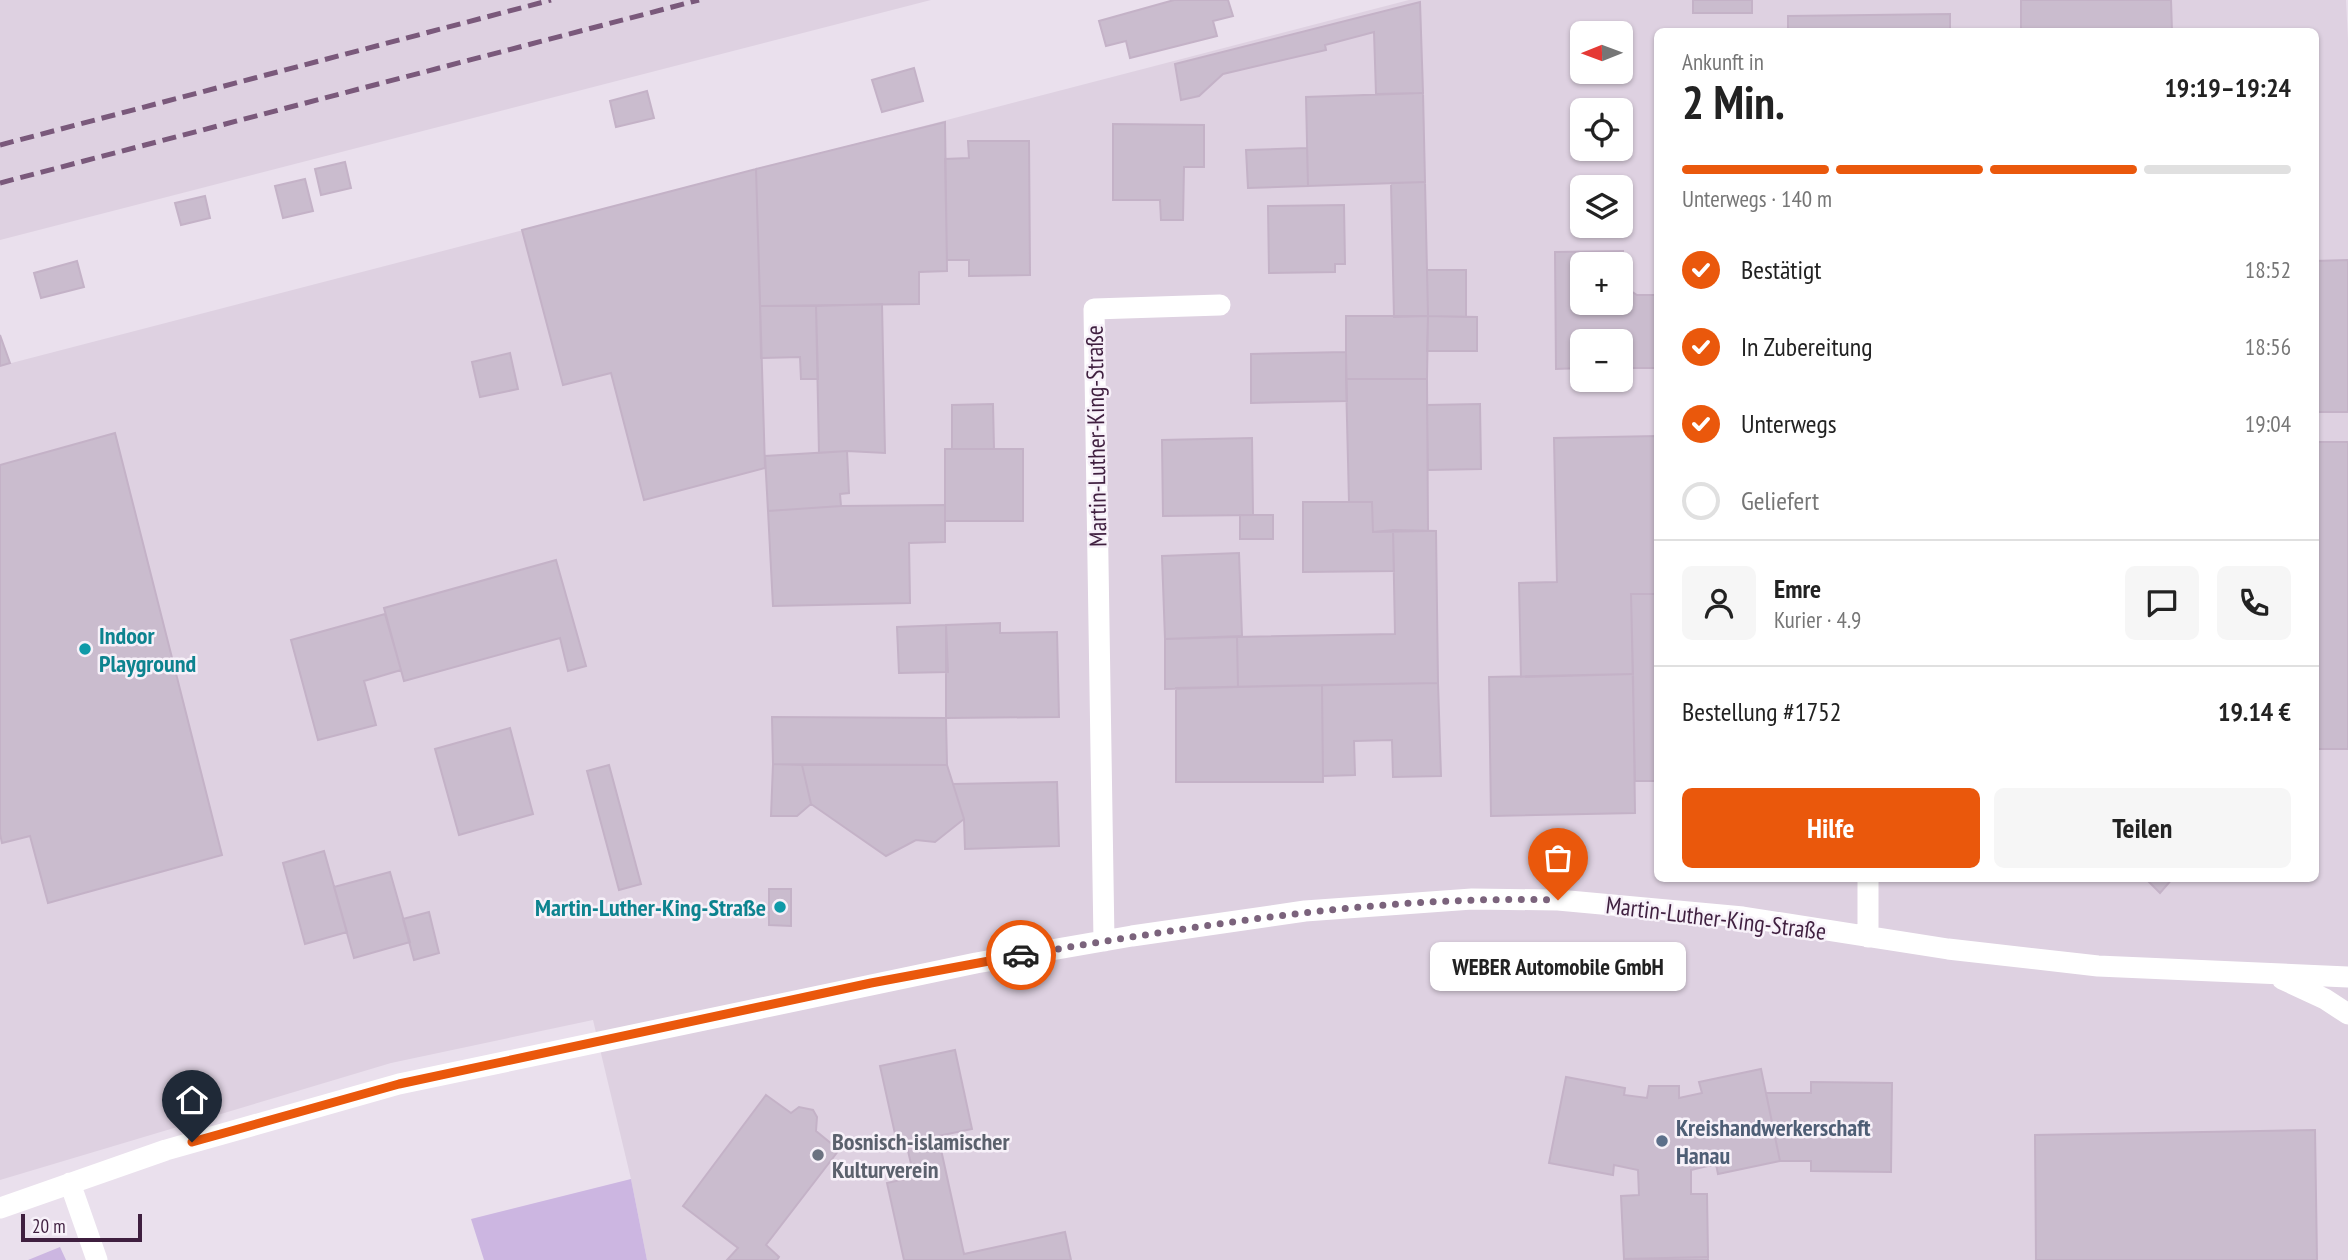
<!DOCTYPE html>
<html lang="de">
<head>
<meta charset="utf-8">
<style>
	:root { --surface:#fff; --page:#f6f6f6; --text:#222; --muted:#767676; --line:#e0e0e0; --accent:#ea580c }
	body { margin:0; font-family:"PT Sans Narrow",sans-serif; background:var(--page); color:var(--text); height:100vh; display:flex; flex-direction:column; font-size:26px; white-space:nowrap }
	* { box-sizing:border-box; margin:0 }
	p { font-size:23px; color:var(--muted) }
	.icon { flex:none; width:38px; height:38px; fill:none; stroke:currentColor; stroke-width:2; stroke-linecap:round; stroke-linejoin:round }
	.map { position:relative; flex:1; overflow:hidden }
	.drawer { position:absolute; left:1654px; top:28px; width:665px; height:854px; display:flex; flex-direction:column; background:var(--surface); border-radius:10px; box-shadow:0 2px 5px #0004 }
	.drawer>* { flex:none }
	.needle { width:46px; rotate:269deg }
	.controls { position:absolute; left:1570px; top:21px; display:grid; gap:14px }
	.controls a { display:grid; place-items:center; width:63px; height:63px; border-radius:10px; background:var(--surface); box-shadow:0 2px 5px #0004; font-size:35px }
	.scale { position:absolute; left:21px; bottom:18px; width:121px; box-sizing:border-box; padding-left:7px; border:4px solid #3f1f3f; border-top:0; font-size:19px; line-height:24px; white-space:nowrap; color:#3f1f3f; -webkit-text-stroke:5px #f7f1f9; paint-order:stroke }
	.pin { position:absolute; display:grid; place-items:center; width:60px; height:60px; color:#fff; margin:-72px -30px; border-radius:50% 50% 50% 0; rotate:-45deg; box-shadow:0 0 7px #0007 }
	.pin .icon { rotate:45deg }
	.courier { position:absolute; display:grid; place-items:center; width:70px; height:70px; margin:-35px; border:5px solid #ea580c; border-radius:50%; background:#fff; color:#222; box-shadow:0 2px 9px #0007 }
	.bubble { position:absolute; height:49px; border-radius:10px; background:var(--surface); box-shadow:0 2px 5px #0004; font-size:23px; font-weight:600; line-height:49px; text-align:center }
	.summary em { font-style:normal; font-weight:600 }
	.summary div { display:flex; flex-direction:column-reverse }
	.summary { display:flex; align-items:center; justify-content:space-between; height:119px; padding:0 28px }
	h1 { font-size:46px; font-weight:600; line-height:52px }
	.bar { display:grid; grid-template-columns:repeat(4,1fr); gap:10px 7px; align-content:center; height:84px; padding:0 28px }
	.bar i { height:9px; border-radius:5px; background:var(--line) }
	.bar .on { background:var(--accent) }
	.bar p { grid-column:span 4 }
	.line { display:flex; align-items:center; gap:18px; padding:0 28px; border-top:2px solid var(--line) }
	.line div { flex:1 }
	.round { display:grid; place-items:center; flex:none; width:74px; height:74px; border-radius:10px; background:var(--page) }
	ol { padding:0 28px; list-style:none }
	li { display:flex; align-items:center; gap:21px; height:77px }
	li p { margin-inline-start:auto }
	li .icon { padding:7px; border-radius:50%; background:var(--accent); color:#fff; stroke-width:4 }
	li:last-child { color:var(--muted) }
	li i { width:38px; height:38px; border:4px solid var(--line); border-radius:50% }
	.action { display:flex; gap:14px; margin-top:auto; padding:14px 28px }
	.action a { flex:1; height:80px; border-radius:10px; background:var(--accent); color:#fff; font-size:28px; font-weight:600; line-height:80px; text-align:center }
	.action a+a { background:var(--page); color:var(--text) }
	.map>svg:first-child { display:block }
	.built { fill:#ded1e1; fill-rule:evenodd }
	.green { fill:#ccb6e1 }
	.building { fill:#cabcce; stroke:#c4b2c7; stroke-width:2; fill-rule:evenodd }
	.lines { fill:none; stroke-linecap:round; stroke-linejoin:round }
	.street { stroke:#fff; stroke-width:21 }
	.rail { stroke:#7a597b; stroke-width:5; stroke-dasharray:14 7; stroke-linecap:butt }
	.done { stroke:#7b637c; stroke-width:7; stroke-dasharray:0 12.6 }
	.route { stroke:#ea580c; stroke-width:9 }
	.culture-dot { fill:#0f9aa8; stroke:#f7f1f9; stroke-width:2.5 }
	.service-dot { fill:#5c6f8a; stroke:#f7f1f9; stroke-width:2.5 }
	.worship-dot { fill:#6b7280; stroke:#f7f1f9; stroke-width:2.5 }
	.labels { text-anchor:middle; dominant-baseline:central; stroke-width:5; stroke-linejoin:round; paint-order:stroke }
	.street-label { font-size:24px; fill:#3f1f3f; stroke:#f7f1f9 }
	.culture-label { font-size:24px; font-weight:bold; fill:#0d838f; stroke:#f7f1f9; text-anchor:start }
	.service-label { font-size:24px; font-weight:bold; fill:#4e5e75; stroke:#f7f1f9; text-anchor:start }
	.worship-label { font-size:24px; font-weight:bold; fill:#5b616d; stroke:#f7f1f9; text-anchor:start }
</style>
</head>
<body>
<div class="map">
<svg width="2348" height="1260" viewBox="0 0 2348 1260">
	<rect width="100%" height="100%" fill="#eae0ed"/>
	<path class="built" d="M 0,0 L 931,0 L 0,240 Z
		M 1409,0 L 2346,0 L 2348,40 L 2348,1260 L 647,1260 L 631,1179 L 593,1020 L 391,1063 L 0,1180 L 0,366 ZM 1657,32 L 2315,32 L 2315,878 L 1657,878 ZM 1582,33 L 1620,33 L 1620,72 L 1582,72 ZM 1582,110 L 1620,110 L 1620,149 L 1582,149 ZM 1582,187 L 1620,187 L 1620,226 L 1582,226 ZM 1582,264 L 1620,264 L 1620,303 L 1582,303 ZM 1582,341 L 1620,341 L 1620,380 L 1582,380 Z"/>
	<path class="green" d="M 631,1179 L 647,1260 L 484,1260 L 471,1219 Z
		M 60,1247 L 66,1260 L 28,1260 Z"/>
	<path class="building" d="M 1174,0 L 1228,0 L 1233,16 L 1213,21 L 1217,36 L 1130,58 L 1126,41 L 1106,46 L 1099,21 Z
		M 1693,0 L 1752,0 L 1752,13 L 1693,13 Z
		M 2021,0 L 2171,0 L 2172,32 L 2021,32 Z
		M 1420,2 L 1423,93 L 1376,94 L 1374,32 L 1325,45 L 1326,50 L 1223,74 L 1199,96 L 1181,100 L 1175,64 Z
		M 1950,14 L 1950,32 L 1788,32 L 1788,16 Z
		M 914,68 L 923,101 L 882,112 L 872,80 Z
		M 647,91 L 654,118 L 616,127 L 610,101 Z
		M 1423,93 L 1425,182 L 1308,186 L 1306,97 Z
		M 945,122 L 947,271 L 919,272 L 919,304 L 760,306 L 756,169 Z
		M 1113,124 L 1204,125 L 1204,167 L 1184,167 L 1183,220 L 1161,220 L 1160,200 L 1113,200 Z
		M 968,141 L 1029,141 L 1030,275 L 969,276 L 969,260 L 947,260 L 945,159 L 969,158 Z
		M 1307,148 L 1308,186 L 1248,188 L 1246,150 Z
		M 345,162 L 351,188 L 321,195 L 315,169 Z
		M 756,169 L 765,468 L 644,500 L 611,373 L 563,385 L 522,230 Z
		M 305,179 L 313,211 L 283,218 L 275,186 Z
		M 1425,182 L 1428,316 L 1394,317 L 1391,183 Z
		M 205,196 L 210,218 L 181,225 L 175,203 Z
		M 1344,205 L 1345,264 L 1335,264 L 1335,272 L 1269,273 L 1268,206 Z
		M 1623,251 L 1623,286 L 1637,295 L 1657,295 L 1657,368 L 1620,368 L 1620,341 L 1582,341 L 1582,368 L 1556,369 L 1555,252 ZM 1582,264 L 1620,264 L 1620,303 L 1582,303 Z
		M 2348,260 L 2348,412 L 2315,412 L 2315,261 Z
		M 77,261 L 84,287 L 41,298 L 34,273 Z
		M 1427,270 L 1466,270 L 1466,317 L 1428,316 Z
		M 882,304 L 885,453 L 847,451 L 819,453 L 816,306 Z
		M 760,306 L 816,306 L 818,379 L 801,379 L 800,357 L 761,358 Z
		M 1346,316 L 1428,316 L 1427,379 L 1346,379 Z
		M 1428,316 L 1477,317 L 1477,351 L 1427,351 Z
		M 0,335 L 10,363 L 0,366 Z
		M 1346,352 L 1347,401 L 1251,403 L 1251,354 Z
		M 510,353 L 518,389 L 480,397 L 472,362 Z
		M 1346,379 L 1427,379 L 1428,531 L 1373,532 L 1372,502 L 1349,502 Z
		M 993,404 L 994,449 L 952,449 L 952,405 Z
		M 1480,404 L 1481,469 L 1428,470 L 1427,405 Z
		M 115,433 L 222,855 L 48,903 L 30,836 L 2,843 L 0,834 L 0,465 Z
		M 1657,436 L 1657,594 L 1631,594 L 1633,674 L 1521,677 L 1519,583 L 1557,582 L 1554,438 Z
		M 1252,438 L 1253,515 L 1163,516 L 1162,440 Z
		M 2315,442 L 2348,442 L 2348,749 L 2315,749 Z
		M 945,449 L 1023,449 L 1023,521 L 945,521 Z
		M 847,451 L 849,493 L 840,494 L 841,506 L 768,511 L 765,456 Z
		M 1303,502 L 1372,502 L 1373,532 L 1393,530 L 1394,571 L 1303,572 Z
		M 945,505 L 945,542 L 909,543 L 910,603 L 773,606 L 768,511 L 841,506 Z
		M 1240,515 L 1273,515 L 1273,539 L 1240,539 Z
		M 1393,530 L 1436,531 L 1438,683 L 1238,687 L 1237,637 L 1395,634 Z
		M 1239,553 L 1242,636 L 1165,639 L 1162,556 Z
		M 556,560 L 586,666 L 568,671 L 560,638 L 404,681 L 384,608 Z
		M 1631,594 L 1657,594 L 1657,781 L 1635,781 Z
		M 385,614 L 401,670 L 364,681 L 376,725 L 318,740 L 291,640 Z
		M 1000,623 L 1000,633 L 1057,632 L 1059,717 L 946,718 L 946,625 Z
		M 946,625 L 948,672 L 899,673 L 897,627 Z
		M 1237,637 L 1238,687 L 1165,689 L 1165,639 Z
		M 1633,674 L 1635,813 L 1491,816 L 1489,677 Z
		M 1438,683 L 1441,776 L 1393,777 L 1392,740 L 1354,741 L 1355,775 L 1323,776 L 1322,685 Z
		M 1322,685 L 1323,782 L 1176,782 L 1176,688 Z
		M 772,717 L 946,718 L 947,765 L 773,764 Z
		M 510,728 L 533,814 L 459,835 L 435,749 Z
		M 773,764 L 802,765 L 811,804 L 797,816 L 771,816 Z
		M 609,765 L 641,884 L 619,890 L 587,771 Z
		M 802,765 L 947,765 L 964,819 L 935,842 L 916,840 L 886,856 L 811,804 Z
		M 1057,782 L 1059,846 L 965,849 L 964,819 L 953,784 Z
		M 324,851 L 347,932 L 305,944 L 283,863 Z
		M 390,872 L 410,942 L 354,958 L 334,887 Z
		M 2145,878 L 2173,878 L 2160,893 Z
		M 769,889 L 791,889 L 791,926 L 769,925 Z
		M 429,912 L 439,953 L 414,960 L 403,919 Z
		M 955,1050 L 972,1129 L 938,1136 L 964,1254 L 1065,1232 L 1071,1260 L 904,1260 L 887,1183 L 914,1177 L 906,1142 L 897,1143 L 880,1066 Z
		M 1761,1069 L 1780,1161 L 1718,1174 L 1716,1164 L 1691,1170 L 1691,1194 L 1707,1194 L 1708,1257 L 1624,1259 L 1621,1196 L 1639,1195 L 1638,1170 L 1614,1165 L 1613,1175 L 1549,1163 L 1566,1077 L 1625,1088 L 1624,1095 L 1647,1098 L 1649,1086 L 1679,1086 L 1679,1098 L 1702,1093 L 1699,1082 Z
		M 1811,1082 L 1892,1083 L 1891,1172 L 1811,1171 L 1811,1161 L 1780,1161 L 1766,1093 L 1811,1093 Z
		M 766,1095 L 791,1113 L 799,1107 L 813,1110 L 817,1117 L 816,1131 L 839,1150 L 766,1245 L 779,1257 L 777,1260 L 727,1260 L 738,1248 L 683,1206 Z
		M 2315,1130 L 2317,1260 L 2036,1260 L 2035,1135 Z
		M 1708,1257 L 1708,1260 L 1624,1260 L 1624,1259 Z"/>
	<g class="lines">
		<path class="street" d="M 1868,937 L 1868,878
			M 1104,941 L 1094,309 L 1220,305
			M 2282,979 L 2325,999 L 2348,1014
			M 70,1183 L 97,1260
			M 0,1208 L 166,1150 L 399,1084 L 976,963 L 1132,936 L 1305,911 L 1472,899 L 1558,900 L 1743,917 L 1948,949 L 2098,966 L 2348,977"/>
		<path class="rail" d="M 0,145 L 551,0
			M 0,183 L 699,0"/>
	</g>
	<g class="lines">
		<path class="done" d="M 1021,955 C 1199,926 1376,895 1558,900"/>
		<path class="route" d="M 192,1142 L 399,1084 L 871,983 L 1021,955"/>
	</g>
	<g class="culture-dot">
		<circle cx="85" cy="649" r="7"/>
		<circle cx="780" cy="907" r="7"/>
	</g>
	<circle class="service-dot" cx="1662" cy="1141" r="7"/>
	<circle class="worship-dot" cx="818" cy="1155" r="7"/>
	<g class="labels">
		<g class="street-label">
			<text transform="translate(1096 436) rotate(-91)">Martin-Luther-King-Straße</text>
			<text transform="translate(1716 918) rotate(7)">Martin-Luther-King-Straße</text>
		</g>
		<g class="culture-label">
			<text x="99" y="635">Indoor<tspan x="99" dy="28">Playground</tspan></text>
			<text x="766" y="907" text-anchor="end">Martin-Luther-King-Straße</text>
		</g>
		<g class="service-label">
			<text x="1676" y="1127">Kreishandwerkerschaft<tspan x="1676" dy="28">Hanau</tspan></text>
		</g>
		<g class="worship-label">
			<text x="832" y="1141">Bosnisch-islamischer<tspan x="832" dy="28">Kulturverein</tspan></text>
		</g>
	</g>
</svg>
<div class="controls">
<a><svg class="needle" viewBox="-14 -14 28 28"><path d="M0-13l5 13h-10z" fill="#e53935"/><path d="M0 13l5-13h-10z" fill="#767676"/></svg></a>
<a><svg class="icon" aria-label="locate" viewBox="0 0 24 24"><circle cx="12" cy="12" r="6"/><path d="M12 2v4M12 18v4M2 12h4M18 12h4"/></svg></a>
<a><svg class="icon" aria-label="layers" viewBox="0 0 24 24"><path d="M12 4l9 5-9 5-9-5zM3 14l9 5 9-5"/></svg></a>
<a>+</a>
<a>−</a>
</div>
<div class="scale">20 m</div>
<div class="pin" style="left:1558px;top:900px;background:#ea580c"><svg class="icon" aria-label="bag" viewBox="0 0 24 24"><path d="M5 8h14l-1 12H6zM9 8a3 3 0 0 1 6 0"/></svg></div>
<div class="pin" style="left:192px;top:1142px;background:#1f2937"><svg class="icon" aria-label="home" viewBox="0 0 24 24"><path d="M3 11l9-7 9 7M6 9v11h12V9"/></svg></div>
<div class="courier" style="left:1021px;top:955px"><svg class="icon" aria-label="car" viewBox="0 0 24 24"><path d="M5 17H2v-5l4-1 3-4h7l3 4 3 1v5h-3M9 17h6M6 11h13"/><circle cx="7" cy="17" r="2"/><circle cx="17" cy="17" r="2"/></svg></div>
<div class="bubble" style="left:1430px;top:942px;width:256px">WEBER Automobile GmbH</div>
<section class="drawer">
<div class="summary"><div><h1>2 Min.</h1><p>Ankunft in</p></div><em>19:19–19:24</em></div>
<div class="bar"><i class="on"></i><i class="on"></i><i class="on"></i><i></i><p>Unterwegs · 140 m</p></div>
<ol>
<li><svg class="icon" aria-label="check" viewBox="0 0 24 24"><path d="M5 12l5 5 9-10"/></svg>Bestätigt<p>18:52</p></li>
<li><svg class="icon" aria-label="check" viewBox="0 0 24 24"><path d="M5 12l5 5 9-10"/></svg>In Zubereitung<p>18:56</p></li>
<li><svg class="icon" aria-label="check" viewBox="0 0 24 24"><path d="M5 12l5 5 9-10"/></svg>Unterwegs<p>19:04</p></li>
<li><i></i>Geliefert</li>
</ol>
<div class="line" style="height:126px"><a class="round"><svg class="icon" aria-label="person" viewBox="0 0 24 24"><circle cx="12" cy="8" r="4"/><path d="M4 21q1-7 8-7t8 7"/></svg></a><div><b>Emre</b><p>Kurier · 4.9</p></div><a class="round"><svg class="icon" aria-label="chat" viewBox="0 0 24 24"><path d="M4 5h16v11H9l-5 4z"/></svg></a><a class="round"><svg class="icon" aria-label="phone" viewBox="0 0 24 24"><path d="M5 4h4l2 5-3 2q2 4 5 5l2-3 5 2v4C11 20 4 13 5 4z"/></svg></a></div>
<div class="line" style="height:91px"><div>Bestellung #1752</div><b>19.14 €</b></div>
<div class="action"><a>Hilfe</a><a>Teilen</a></div>
</section>
</div>
</body>
</html>
